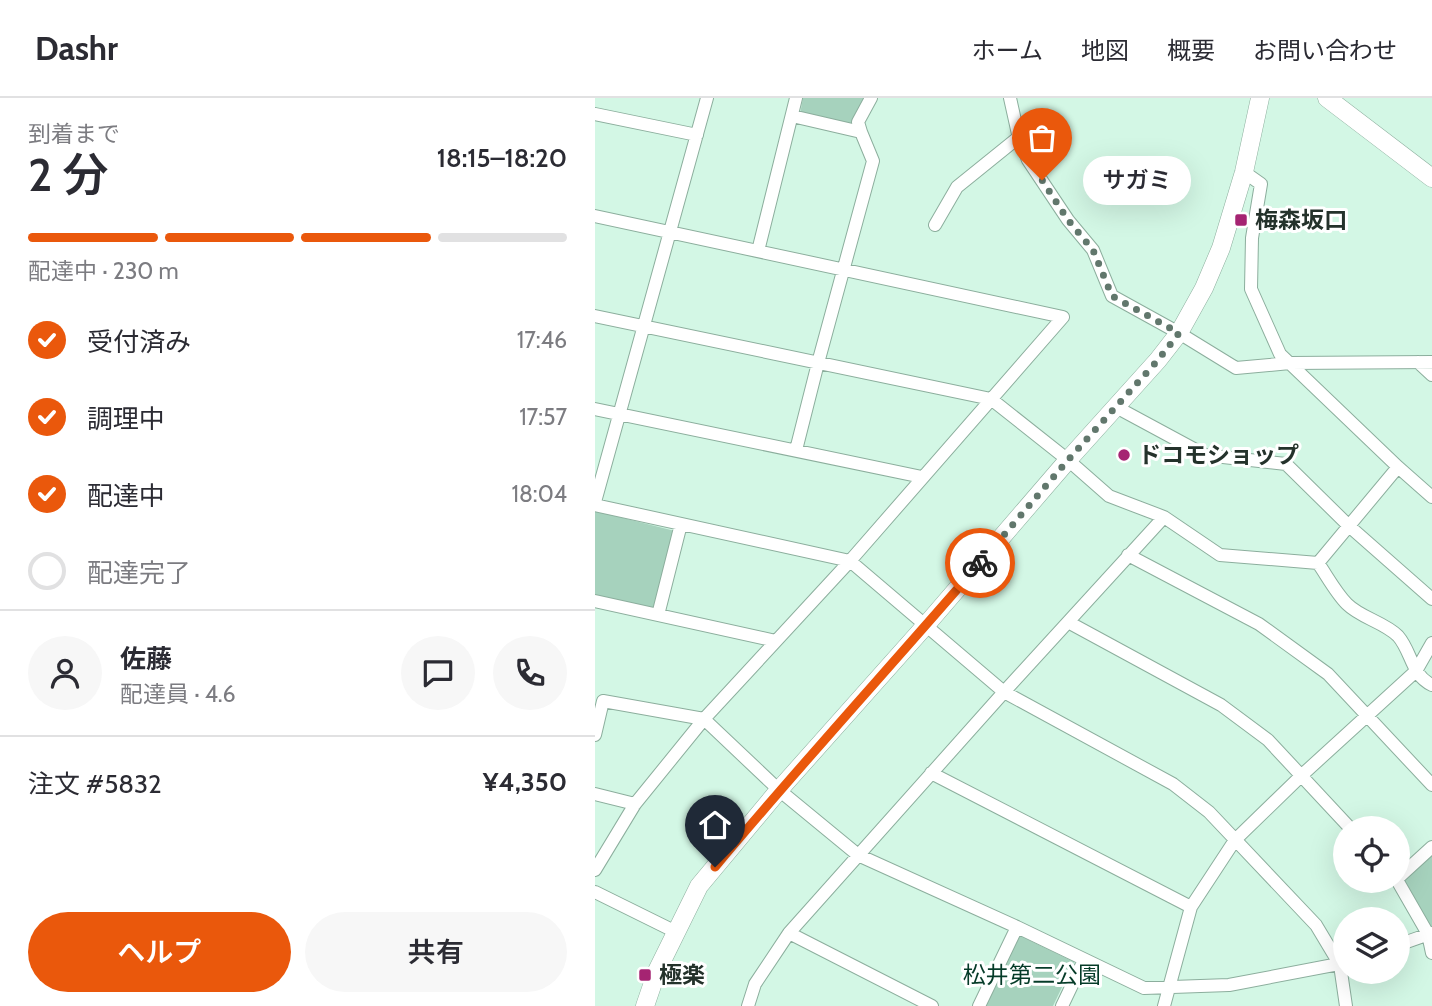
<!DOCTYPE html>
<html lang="ja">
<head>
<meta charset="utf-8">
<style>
	:root { --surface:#fff; --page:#f7f7f7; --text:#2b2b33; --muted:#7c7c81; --line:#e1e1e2; --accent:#ea580c }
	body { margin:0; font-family:Cabin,"Noto Sans JP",sans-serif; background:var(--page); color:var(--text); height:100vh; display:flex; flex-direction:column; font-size:26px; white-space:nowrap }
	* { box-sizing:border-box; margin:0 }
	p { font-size:23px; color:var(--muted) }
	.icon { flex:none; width:38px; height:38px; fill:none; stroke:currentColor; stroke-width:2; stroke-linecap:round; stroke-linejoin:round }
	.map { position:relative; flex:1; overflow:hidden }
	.details { display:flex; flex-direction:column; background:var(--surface); width:595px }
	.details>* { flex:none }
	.fabs { position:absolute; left:738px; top:718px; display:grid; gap:14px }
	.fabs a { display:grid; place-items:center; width:77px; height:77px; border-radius:50%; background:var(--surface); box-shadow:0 7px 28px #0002; font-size:35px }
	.pin { position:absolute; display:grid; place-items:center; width:60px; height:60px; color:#fff; margin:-72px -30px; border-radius:50% 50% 50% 0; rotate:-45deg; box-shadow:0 0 7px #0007 }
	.pin .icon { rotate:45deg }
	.courier { position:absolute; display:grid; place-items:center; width:70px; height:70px; margin:-35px; border:5px solid #ea580c; border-radius:50%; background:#fff; color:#222; box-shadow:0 2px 9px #0007 }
	.bubble { position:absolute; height:49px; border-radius:24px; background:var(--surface); box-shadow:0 7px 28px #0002; font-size:23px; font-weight:600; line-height:49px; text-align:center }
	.summary em { font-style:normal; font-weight:600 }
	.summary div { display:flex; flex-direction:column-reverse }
	.summary { display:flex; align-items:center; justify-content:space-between; height:119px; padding:0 28px }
	h1 { font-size:46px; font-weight:600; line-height:52px }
	.bar { display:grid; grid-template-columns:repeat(4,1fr); gap:10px 7px; align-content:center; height:84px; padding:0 28px }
	.bar i { height:9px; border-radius:5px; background:var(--line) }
	.bar .active { background:var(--accent) }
	.bar p { grid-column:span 4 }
	.line { display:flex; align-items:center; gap:18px; padding:0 28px; border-top:2px solid var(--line) }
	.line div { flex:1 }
	.round { display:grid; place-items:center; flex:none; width:74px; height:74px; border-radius:37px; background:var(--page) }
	ol { padding:0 28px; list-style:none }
	li { display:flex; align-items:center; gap:21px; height:77px }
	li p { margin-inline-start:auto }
	li .icon { padding:7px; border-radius:50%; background:var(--accent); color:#fff; stroke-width:4 }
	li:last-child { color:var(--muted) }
	li i { width:38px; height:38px; border:4px solid var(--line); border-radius:50% }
	.primary-button { display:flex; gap:14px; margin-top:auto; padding:14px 28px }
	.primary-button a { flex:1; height:80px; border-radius:42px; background:var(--accent); color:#fff; font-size:28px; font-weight:600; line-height:80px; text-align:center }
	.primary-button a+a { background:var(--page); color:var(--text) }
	header { display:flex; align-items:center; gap:42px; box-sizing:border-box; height:98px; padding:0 35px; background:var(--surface); border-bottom:2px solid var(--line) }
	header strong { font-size:33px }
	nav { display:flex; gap:38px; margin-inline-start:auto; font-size:24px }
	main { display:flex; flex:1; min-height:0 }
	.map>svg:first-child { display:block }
	.green { fill:#a6d2bd }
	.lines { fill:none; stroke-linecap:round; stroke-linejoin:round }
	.street-casing { stroke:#8cae9d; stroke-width:14 }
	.secondary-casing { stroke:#8cae9d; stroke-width:19 }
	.street { stroke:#fff; stroke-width:12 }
	.secondary { stroke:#fff; stroke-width:18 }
	.done { stroke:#61776c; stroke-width:7; stroke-dasharray:0 12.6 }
	.route { stroke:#ea580c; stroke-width:9 }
	.poi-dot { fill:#a52472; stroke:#fff; stroke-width:2.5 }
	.labels { text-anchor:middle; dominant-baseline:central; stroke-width:6; stroke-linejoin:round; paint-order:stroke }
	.poi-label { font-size:23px; font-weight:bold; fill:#24322b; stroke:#fff; text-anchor:start }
	.park-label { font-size:23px; fill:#053b28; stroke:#fff }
</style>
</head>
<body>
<header>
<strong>Dashr</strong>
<nav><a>ホーム</a><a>地図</a><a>概要</a><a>お問い合わせ</a></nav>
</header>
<main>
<section class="details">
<div class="summary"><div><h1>2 分</h1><p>到着まで</p></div><em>18:15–18:20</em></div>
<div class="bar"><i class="active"></i><i class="active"></i><i class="active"></i><i></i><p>配達中 · 230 m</p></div>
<ol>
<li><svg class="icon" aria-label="check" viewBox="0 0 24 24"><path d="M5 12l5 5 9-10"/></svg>受付済み<p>17:46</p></li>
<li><svg class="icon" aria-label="check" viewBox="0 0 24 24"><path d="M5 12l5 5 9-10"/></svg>調理中<p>17:57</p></li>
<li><svg class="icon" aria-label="check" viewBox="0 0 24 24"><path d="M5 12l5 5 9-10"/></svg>配達中<p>18:04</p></li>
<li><i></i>配達完了</li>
</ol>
<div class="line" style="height:126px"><a class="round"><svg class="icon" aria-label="person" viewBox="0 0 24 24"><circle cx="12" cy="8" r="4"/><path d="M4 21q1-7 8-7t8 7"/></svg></a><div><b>佐藤</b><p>配達員 · 4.6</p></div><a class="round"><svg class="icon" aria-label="chat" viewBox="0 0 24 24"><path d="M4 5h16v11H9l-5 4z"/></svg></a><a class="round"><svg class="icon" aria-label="phone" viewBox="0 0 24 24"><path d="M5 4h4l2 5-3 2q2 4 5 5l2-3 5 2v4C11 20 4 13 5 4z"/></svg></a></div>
<div class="line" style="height:91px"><div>注文 #5832</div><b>¥4,350</b></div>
<div class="primary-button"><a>ヘルプ</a><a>共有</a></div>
</section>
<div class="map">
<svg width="837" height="908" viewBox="0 0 837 908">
	<rect width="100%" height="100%" fill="#d3f7e5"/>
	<path class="green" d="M 208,0 L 270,0 L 255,26 L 205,16 Z
		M 0,413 L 80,433 L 60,512 L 0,497 Z
		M 837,749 L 837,830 L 834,831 L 804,779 Z
		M 425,838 L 479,864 L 458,908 L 388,908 L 420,841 Z"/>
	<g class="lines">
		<g class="street-casing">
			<path id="street" d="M 415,0 L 423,36 L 433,62 L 473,122 L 498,152 L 517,198 L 584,235 L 641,270 L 695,265 L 837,264
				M 0,16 L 102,37
				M 197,18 L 266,34 L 278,63 L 223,265 L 201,352
				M 266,34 L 263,24 L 276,0
				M 649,74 L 666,86 L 657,140 L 656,191 L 685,256 L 803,369 L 837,399
				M 0,118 L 468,219 L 255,463 L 109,621 L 40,706 L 0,772
				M 340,127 L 362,89 L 424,39
				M 163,153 L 201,0
				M 0,218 L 396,301 L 473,362 L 514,398 L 569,419 L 625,457 L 723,465 L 803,369
				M 823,264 L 837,277
				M 521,309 L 610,357 L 691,366 L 754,428 L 837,501
				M 0,311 L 327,379
				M 0,404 L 112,0
				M 0,407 L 255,463 L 409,594 L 578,686 L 614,714 L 721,827 L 745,867 L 751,908
				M 533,457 L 664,526 L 733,576 L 837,687
				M 723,465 C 732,478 741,495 752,506 C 766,520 789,524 803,538 C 817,554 816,577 837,587
				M 0,503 L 181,543
				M 63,517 L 86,426
				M 473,524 L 626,607 L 673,642 L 755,730
				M 0,637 L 8,603 L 109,621 L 184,692 L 263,757 L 422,829 L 549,890 L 634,887 L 749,865
				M 336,675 L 596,809
				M 0,696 L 40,706
				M 803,780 L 837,749
				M 802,782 L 833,836 L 837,855
				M 0,794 L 81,834
				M 194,835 L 337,908
				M 803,847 L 837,835
				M 153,908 L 160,886 L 194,835 L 409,594 L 569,419
				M 384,908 L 422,829
				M 467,908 L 489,862
				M 569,908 L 596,809 L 640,742 L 707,677 L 821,573 L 837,545"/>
		</g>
		<g class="secondary-casing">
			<path id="secondary" d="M 732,0 L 837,80
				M 50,908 L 62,873 L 104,788 L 184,692 L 331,527 L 473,362 L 563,262 L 584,235 L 609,190 L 626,150 L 649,74 L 665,0"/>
		</g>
		<use href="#street" class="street"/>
		<use href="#secondary" class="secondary"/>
	</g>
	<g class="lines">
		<path class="done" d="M 385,465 L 473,362 L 563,262 L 584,235 L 517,198 L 498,152 L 473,122 L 447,82"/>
		<path class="route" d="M 120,769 C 206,666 297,567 385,465"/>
	</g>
	<g class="poi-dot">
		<rect x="639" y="115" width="14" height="14" rx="3.5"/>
		<circle cx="529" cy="357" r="7"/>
		<rect x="43" y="870" width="14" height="14" rx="3.5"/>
	</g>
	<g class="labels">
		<g class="poi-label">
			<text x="660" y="122">梅森坂口</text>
			<text x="543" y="357">ドコモショップ</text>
			<text x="64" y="877">極楽</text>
		</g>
		<g class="park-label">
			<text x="437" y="877">松井第二公園</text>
		</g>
	</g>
</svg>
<div class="fabs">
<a><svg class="icon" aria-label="locate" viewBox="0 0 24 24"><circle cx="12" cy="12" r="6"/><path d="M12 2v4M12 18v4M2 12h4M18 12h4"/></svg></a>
<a><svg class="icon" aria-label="layers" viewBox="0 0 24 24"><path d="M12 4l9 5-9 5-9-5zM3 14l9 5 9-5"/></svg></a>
</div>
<div class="pin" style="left:447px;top:82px;background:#ea580c"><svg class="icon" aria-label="bag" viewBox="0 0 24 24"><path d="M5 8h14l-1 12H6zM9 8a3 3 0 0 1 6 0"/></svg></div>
<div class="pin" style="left:120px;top:769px;background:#1f2937"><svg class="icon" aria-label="home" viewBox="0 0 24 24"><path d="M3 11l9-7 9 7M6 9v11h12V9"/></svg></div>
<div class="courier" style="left:385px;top:465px"><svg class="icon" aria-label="bike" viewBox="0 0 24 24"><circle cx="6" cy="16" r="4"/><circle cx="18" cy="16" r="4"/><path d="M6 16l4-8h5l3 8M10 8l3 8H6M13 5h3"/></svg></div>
<div class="bubble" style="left:488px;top:58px;width:108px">サガミ</div>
</div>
</main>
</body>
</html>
